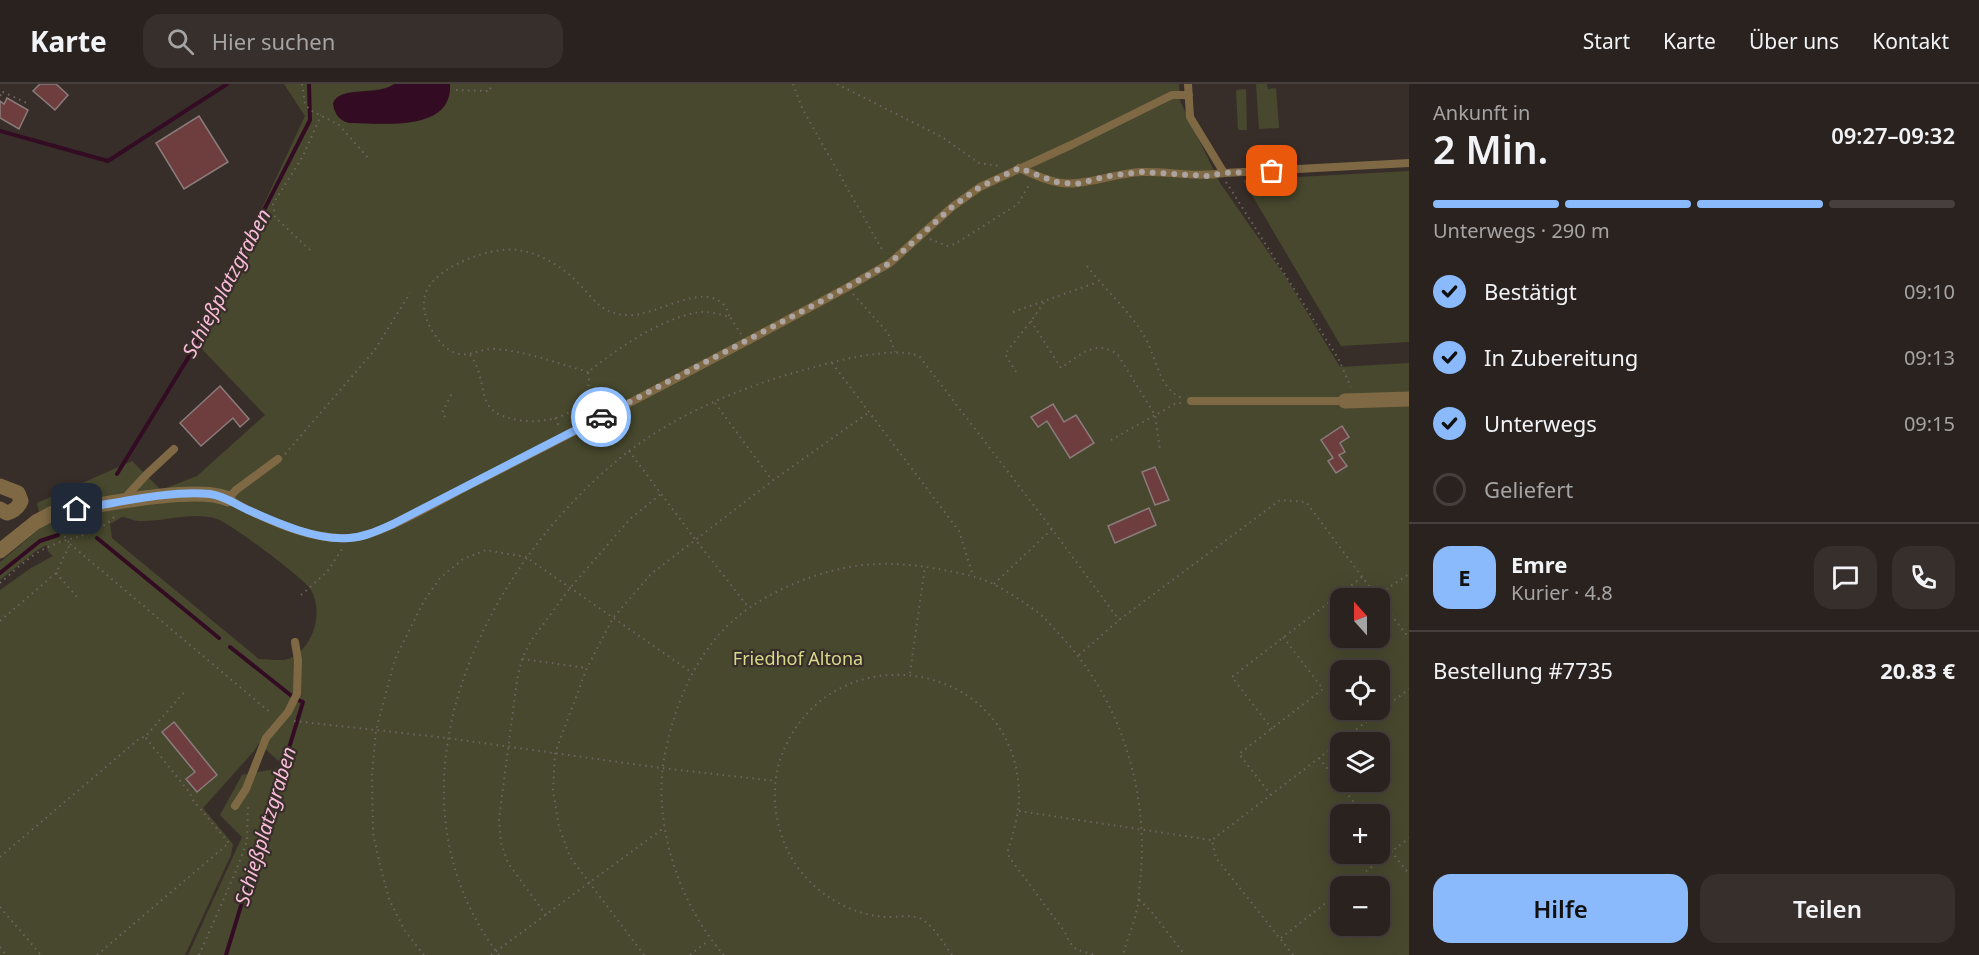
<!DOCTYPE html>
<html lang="de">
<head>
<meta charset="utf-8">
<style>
	:root { --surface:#2a221f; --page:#362f2c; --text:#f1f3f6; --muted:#a5a4a4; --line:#463f3d; --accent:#8abafc }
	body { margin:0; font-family:"Noto Sans",sans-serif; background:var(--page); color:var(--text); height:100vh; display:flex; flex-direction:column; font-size:22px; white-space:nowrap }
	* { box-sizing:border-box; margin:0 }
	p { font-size:20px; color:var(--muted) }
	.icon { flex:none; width:33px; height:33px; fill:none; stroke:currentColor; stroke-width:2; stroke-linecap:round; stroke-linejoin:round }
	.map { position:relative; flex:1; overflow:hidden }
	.drawer { display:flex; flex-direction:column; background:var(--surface); width:570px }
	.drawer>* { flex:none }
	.needle { width:39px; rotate:339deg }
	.buttons { position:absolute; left:1330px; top:504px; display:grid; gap:12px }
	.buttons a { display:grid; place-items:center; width:60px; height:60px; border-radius:12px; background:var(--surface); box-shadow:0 6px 24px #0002,0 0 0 2px var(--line); font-size:30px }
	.pin { position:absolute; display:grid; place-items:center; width:51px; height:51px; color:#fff; margin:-26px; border-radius:12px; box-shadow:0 3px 9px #0006 }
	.courier { position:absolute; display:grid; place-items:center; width:60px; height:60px; margin:-30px; border:4px solid #8abafc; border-radius:50%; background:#fff; color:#222; box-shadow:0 2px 8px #0007 }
	.summary em { font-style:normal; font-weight:600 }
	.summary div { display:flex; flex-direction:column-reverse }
	.summary { display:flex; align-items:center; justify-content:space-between; height:102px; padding:0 24px }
	h1 { font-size:39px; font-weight:600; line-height:45px }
	.bar { display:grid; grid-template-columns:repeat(4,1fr); gap:9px 6px; align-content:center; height:72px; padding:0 24px }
	.bar i { height:8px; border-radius:4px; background:var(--line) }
	.bar .selected { background:var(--accent) }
	.bar p { grid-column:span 4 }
	.line { display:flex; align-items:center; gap:15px; padding:0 24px; border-top:2px solid var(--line) }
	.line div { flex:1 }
	.round { display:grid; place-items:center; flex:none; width:63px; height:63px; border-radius:18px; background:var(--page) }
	ol { padding:0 24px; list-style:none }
	li { display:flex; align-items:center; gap:18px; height:66px }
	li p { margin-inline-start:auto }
	li .icon { padding:6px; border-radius:50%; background:var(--accent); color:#111; stroke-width:4 }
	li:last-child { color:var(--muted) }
	li i { width:33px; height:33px; border:3px solid var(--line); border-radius:50% }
	.primary-button { display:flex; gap:12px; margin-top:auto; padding:12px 24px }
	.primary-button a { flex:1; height:69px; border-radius:18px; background:var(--accent); color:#111; font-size:24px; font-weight:600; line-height:69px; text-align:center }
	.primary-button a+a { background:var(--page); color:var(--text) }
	header { display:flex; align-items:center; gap:36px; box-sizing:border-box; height:84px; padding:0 30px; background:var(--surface); border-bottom:2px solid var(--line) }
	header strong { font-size:28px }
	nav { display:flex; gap:33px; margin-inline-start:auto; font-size:21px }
	.search { width:420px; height:54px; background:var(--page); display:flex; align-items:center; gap:15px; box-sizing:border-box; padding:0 21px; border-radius:18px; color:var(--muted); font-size:22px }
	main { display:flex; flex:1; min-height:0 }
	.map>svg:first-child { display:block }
	.green { fill:#47482d; fill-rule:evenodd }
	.water { fill:#330c23 }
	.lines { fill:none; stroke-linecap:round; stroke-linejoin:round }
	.stream { stroke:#330c23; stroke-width:4 }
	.building { fill:#6e3d3e; stroke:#8a7c7c; stroke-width:1.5 }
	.path { stroke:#6e6561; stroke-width:2; stroke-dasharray:1.5 4.5; stroke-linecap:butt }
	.service { stroke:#7f6945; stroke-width:8 }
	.minor { stroke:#7f6945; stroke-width:15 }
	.done { stroke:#aca4a0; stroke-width:6; stroke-dasharray:0 10.8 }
	.route { stroke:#8abafc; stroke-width:8 }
	.labels { text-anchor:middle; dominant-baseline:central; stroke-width:4.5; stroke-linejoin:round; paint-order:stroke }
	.park-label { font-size:18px; fill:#d7d98b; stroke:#382e29 }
	.water-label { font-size:20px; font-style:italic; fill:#f8bbd9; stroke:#382e29 }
</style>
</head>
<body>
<header>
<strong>Karte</strong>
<div class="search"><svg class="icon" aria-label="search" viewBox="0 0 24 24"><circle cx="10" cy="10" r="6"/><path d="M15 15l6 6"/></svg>Hier suchen</div>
<nav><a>Start</a><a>Karte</a><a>Über uns</a><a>Kontakt</a></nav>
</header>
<main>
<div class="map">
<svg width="1409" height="871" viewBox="0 0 1409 871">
	<rect width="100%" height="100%" fill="#382e29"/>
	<path class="green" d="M 284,0 L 394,0 C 378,12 332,0 334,24 L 349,39 C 380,39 453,49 450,0 L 1179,0 L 1180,17 L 1220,99 L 1285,192 L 1340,283 L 1409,279 L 1409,871 L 188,871 L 242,753 L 220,731 L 242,691 L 285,683 L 259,659 L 254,667 L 203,724 L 233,760 L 231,771 L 185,871 L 0,871 L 0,506 L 31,484 L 53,472 L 48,467 L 46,461 L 36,467 L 0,496 L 0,478 L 42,443 L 37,419 L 132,377 L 161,406 L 197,392 L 265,331 L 198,261 L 305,32 ZM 122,433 C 128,433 133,437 139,437 C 164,438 193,427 217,435 C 230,439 305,495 311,506 C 324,529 313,563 291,574 C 282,578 268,575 259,575 L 112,454 L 110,440 ZM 1341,514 L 1380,514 L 1380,554 L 1341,554 ZM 1341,586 L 1380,586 L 1380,626 L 1341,626 ZM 1341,658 L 1380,658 L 1380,698 L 1341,698 ZM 1341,730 L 1380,730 L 1380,770 L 1341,770 ZM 1341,802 L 1380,802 L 1380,842 L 1341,842 Z
		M 1256,0 L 1267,0 L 1268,5 L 1276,4 L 1279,44 L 1259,45 Z
		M 1246,5 L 1247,46 L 1238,46 L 1236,6 Z
		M 1409,87 L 1409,258 L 1341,262 L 1243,96 Z"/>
	<path class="water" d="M 394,0 L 450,0 C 453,49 380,39 349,39 C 339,36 334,30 333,19 C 340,1 378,13 394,0 Z"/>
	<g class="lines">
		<path class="stream" d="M 0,47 L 108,77 L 227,0
			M 117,390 L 188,274 L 306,44 L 310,36 L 309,0
			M 67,448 L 86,447 L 90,440
			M 97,454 L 219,554
			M 0,489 L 40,457 L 58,451
			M 230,563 L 293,613
			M 226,871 L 303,618 L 298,616"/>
	</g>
	<path class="building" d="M 40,0 L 56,0 L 68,11 L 55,26 L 33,7 Z
		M 7,14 L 28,26 L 19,45 L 0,34 L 0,17 L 4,20 Z
		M 199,32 L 228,78 L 184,105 L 156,59 Z
		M 220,302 L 249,335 L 240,343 L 233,334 L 201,362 L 180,339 Z
		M 1053,320 L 1064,338 L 1076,331 L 1094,359 L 1070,374 L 1047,337 L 1038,343 L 1031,333 Z
		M 1342,342 L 1349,353 L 1340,359 L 1345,368 L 1339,371 L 1347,382 L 1336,389 L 1328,377 L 1333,374 L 1321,356 Z
		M 1155,383 L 1169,416 L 1155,421 L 1142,388 Z
		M 1149,424 L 1156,441 L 1115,459 L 1108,442 Z
		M 174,638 L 217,691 L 197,708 L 186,695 L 195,688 L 162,648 Z"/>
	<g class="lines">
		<path class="path" d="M 302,0 L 305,20 L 310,26 L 339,41 L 370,76
			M 793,0 L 802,24 L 884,169
			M 837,0 L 942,53 L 979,79 L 999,82
			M 456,6 L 490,7 L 491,0
			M 0,11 L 2,12 L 3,8 L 29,20
			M 1226,98 L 1338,274 L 1351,303
			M 930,155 L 947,162 L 955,160 L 1018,120 L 1029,101
			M 310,166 L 275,133 L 273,120 L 303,72 L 321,31
			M 1087,182 C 1106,207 1131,228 1146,255 C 1156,274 1160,306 1182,314
			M 853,210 L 888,249 L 895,268
			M 1013,228 L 1098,198
			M 1031,237 L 1061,284 C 1080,271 1096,254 1118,271 L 1155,331 L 1160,366
			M 470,271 C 484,289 480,309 489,322 C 494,329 502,332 509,334 C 542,344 596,331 588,288 C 619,264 655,238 694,229 C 706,226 718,230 730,233 L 741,250
			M 832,279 L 959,447 L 973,492
			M 588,288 C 560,280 520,265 491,265 C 476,266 466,275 451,267 C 442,262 435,252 430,243 C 424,231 421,216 428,204 C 441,181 493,162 518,166 C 539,169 562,182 577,198 C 595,215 600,230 628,231 C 655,233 702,197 724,221 C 727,224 728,229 730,233
			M 1016,288 L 1005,270 L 1031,237 L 1045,217
			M 715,319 L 772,396
			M 445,333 L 442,329 L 452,309
			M 555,334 L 560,344
			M 1111,356 L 1175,320 L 1182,319
			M 629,367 L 695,455 L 749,524
			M 285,370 L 374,267 L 410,209
			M 70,460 L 272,630
			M 56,489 L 77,513
			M 0,499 C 14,487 29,472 46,464 C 71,451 92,455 114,433
			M 994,500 L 1052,445
			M 301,511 L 327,488 L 342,465
			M 1376,512 L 1409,490
			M 1380,516 L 1409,554
			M 0,537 L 56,489 L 70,460 L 63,450 L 59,440
			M 1079,571 L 1119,536 L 1280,416 L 1306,418 L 1378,514
			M 522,575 L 587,584
			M 910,589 L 925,482
			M 294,637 L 447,654 L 661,684 L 776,697
			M 1272,645 L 1232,593 L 1362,493
			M 1319,674 L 1363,730
			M 1271,711 L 1239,670 L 1323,605 L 1283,553
			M 1019,727 L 1211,756
			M 1380,753 L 1409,790
			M 0,773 L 140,654 L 145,653 L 186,606
			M 1347,802 L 1409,754
			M 1139,816 L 1150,826 L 1185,871
			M 0,823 L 41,871
			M 546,831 L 508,779 L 501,759 L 499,735 L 517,596 L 522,575 L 531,557 L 570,504 L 630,435 L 661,410
			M 1281,854 L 1341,807
			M 0,863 L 6,871
			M 97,871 L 229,759 L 192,715 L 190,709 L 145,653
			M 199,871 L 236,787 L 247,757 L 248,723
			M 424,871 L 405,847 L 389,815 L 380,781 L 373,749 L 372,691 L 376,646 L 395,575 L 424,517 L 440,494 L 463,475 L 486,466 L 526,473 L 691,588
			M 491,871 L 665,743
			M 499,871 C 373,706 483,480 628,368 C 677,330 740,304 800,287 C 828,279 892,261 919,272 L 1052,445 L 1119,536
			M 644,871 L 570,773 L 559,743 L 553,707 L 555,669 L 587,584 L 613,534 L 651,490 L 772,397 L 868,329
			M 690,871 L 709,856
			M 724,871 C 678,820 650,733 666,665 C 675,624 689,587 716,554 C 751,511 825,481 879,480 C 905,479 929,483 954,488 C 968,491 982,494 995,501 C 1010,509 1027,520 1040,530 C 1047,536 1053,544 1059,550 C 1121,615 1150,709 1140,798 C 1139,807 1139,816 1137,825 C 1134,840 1127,856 1123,871
			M 952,871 C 944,860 935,844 923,836 C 913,829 895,834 883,833 C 845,829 810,806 791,773 C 775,744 770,708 780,676 C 824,546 1015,571 1019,709 C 1020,729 1013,748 1008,767 L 1009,773 L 1065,848 C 1072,867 1078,866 1096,871
			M 1293,871 L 1216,774 L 1212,756 L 1409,605"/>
		<path class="service" d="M 1188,0 L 1190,33 L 1224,89
			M 1019,84 C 1037,92 1058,102 1077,99 C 1099,97 1119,89 1141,88 C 1169,87 1196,94 1224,89 L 1409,79
			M 1191,317 L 1345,317
			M 278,375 L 236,406 L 228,415 C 261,434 309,456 348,454 C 381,453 445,413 476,398 C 601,334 725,270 848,203 L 890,179 L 952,123 L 980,103 L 1071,61 L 1172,11 L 1189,11
			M 124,415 L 146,391 L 174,365
			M 235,722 L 246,705 L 266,654 L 288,628 L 297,610 L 298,576 L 295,558"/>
		<path class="minor" d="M 1345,317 L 1409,315
			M 0,402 L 18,409 L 21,417 C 18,424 14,427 7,429 L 0,425
			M 0,467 L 36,438 L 53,429 C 90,423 197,400 228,415"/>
	</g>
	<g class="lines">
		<path class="done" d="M 601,333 L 818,219 L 890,179 L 952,123 L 980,103 L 1019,84 L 1056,98 L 1076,100 L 1109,92 L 1142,88 L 1207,92 L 1224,89 L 1272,87"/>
		<path class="route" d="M 77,425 C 118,419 170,406 210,410 C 225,412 235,420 248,426 C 277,439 317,457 349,454 C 365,453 379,446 393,440 L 601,333"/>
	</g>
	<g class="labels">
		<g class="park-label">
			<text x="798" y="574">Friedhof Altona</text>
		</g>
		<g class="water-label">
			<text transform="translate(226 199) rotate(-62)">Schießplatzgraben</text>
			<text transform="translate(265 742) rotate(-73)">Schießplatzgraben</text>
		</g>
	</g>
</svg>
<div class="buttons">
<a><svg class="needle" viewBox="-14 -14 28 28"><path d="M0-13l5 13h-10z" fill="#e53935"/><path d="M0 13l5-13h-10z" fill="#a5a4a4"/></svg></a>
<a><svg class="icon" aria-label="locate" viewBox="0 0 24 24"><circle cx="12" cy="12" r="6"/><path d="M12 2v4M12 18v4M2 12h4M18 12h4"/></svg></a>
<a><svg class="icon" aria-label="layers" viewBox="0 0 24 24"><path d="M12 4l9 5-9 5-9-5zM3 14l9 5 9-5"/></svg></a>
<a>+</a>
<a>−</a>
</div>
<div class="pin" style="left:1272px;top:87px;background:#ea580c"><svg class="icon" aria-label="bag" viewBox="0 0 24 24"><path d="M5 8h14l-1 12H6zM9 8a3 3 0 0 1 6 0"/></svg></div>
<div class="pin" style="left:77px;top:425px;background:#1f2937"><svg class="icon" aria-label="home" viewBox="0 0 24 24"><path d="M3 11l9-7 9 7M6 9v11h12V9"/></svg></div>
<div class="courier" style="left:601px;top:333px"><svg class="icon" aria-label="car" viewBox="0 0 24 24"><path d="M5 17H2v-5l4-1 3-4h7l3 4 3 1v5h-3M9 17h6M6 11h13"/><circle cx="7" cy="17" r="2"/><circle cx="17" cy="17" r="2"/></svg></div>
</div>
<section class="drawer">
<div class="summary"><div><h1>2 Min.</h1><p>Ankunft in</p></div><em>09:27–09:32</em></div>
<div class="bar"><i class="selected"></i><i class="selected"></i><i class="selected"></i><i></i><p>Unterwegs · 290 m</p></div>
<ol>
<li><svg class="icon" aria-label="check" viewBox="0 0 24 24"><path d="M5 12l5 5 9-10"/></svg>Bestätigt<p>09:10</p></li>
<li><svg class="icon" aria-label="check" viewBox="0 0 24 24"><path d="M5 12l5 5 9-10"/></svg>In Zubereitung<p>09:13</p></li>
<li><svg class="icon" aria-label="check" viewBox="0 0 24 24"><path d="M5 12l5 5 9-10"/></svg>Unterwegs<p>09:15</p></li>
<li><i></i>Geliefert</li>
</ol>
<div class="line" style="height:108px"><b class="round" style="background:var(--accent);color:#111">E</b><div><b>Emre</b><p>Kurier · 4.8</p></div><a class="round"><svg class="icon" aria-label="chat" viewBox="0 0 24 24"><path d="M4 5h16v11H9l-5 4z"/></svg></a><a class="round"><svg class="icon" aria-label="phone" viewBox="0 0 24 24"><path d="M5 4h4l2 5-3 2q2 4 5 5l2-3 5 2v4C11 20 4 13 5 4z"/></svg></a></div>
<div class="line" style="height:78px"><div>Bestellung #7735</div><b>20.83 €</b></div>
<div class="primary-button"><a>Hilfe</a><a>Teilen</a></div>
</section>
</main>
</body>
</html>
